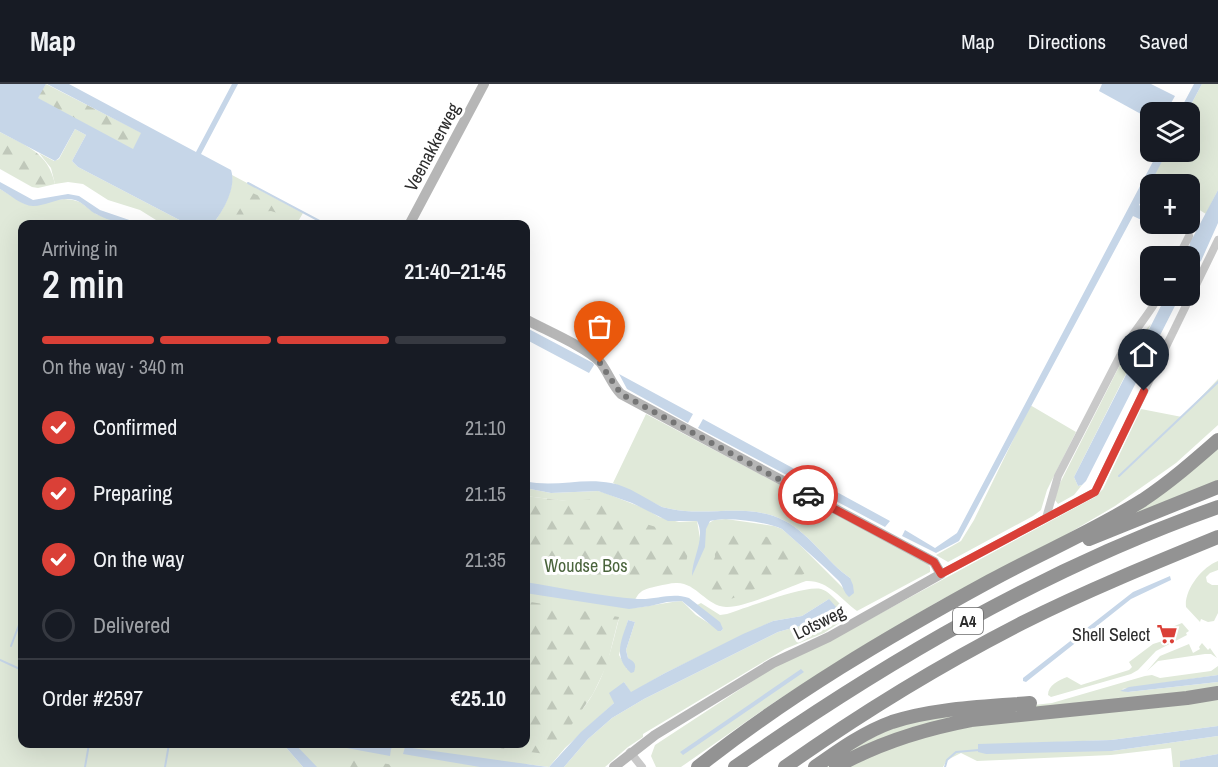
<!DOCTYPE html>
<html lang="en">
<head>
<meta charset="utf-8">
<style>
	:root { --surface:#171b24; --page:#242831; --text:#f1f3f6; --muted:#9ea1a6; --line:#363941; --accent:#da4037 }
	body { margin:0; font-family:"Archivo Narrow",sans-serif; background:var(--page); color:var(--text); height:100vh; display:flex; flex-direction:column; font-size:22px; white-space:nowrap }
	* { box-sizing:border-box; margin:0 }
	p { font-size:20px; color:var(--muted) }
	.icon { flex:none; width:33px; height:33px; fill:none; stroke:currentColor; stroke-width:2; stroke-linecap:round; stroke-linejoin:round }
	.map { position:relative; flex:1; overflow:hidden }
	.side { position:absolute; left:18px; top:136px; width:512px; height:528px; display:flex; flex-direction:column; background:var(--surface); border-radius:12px; box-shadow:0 6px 24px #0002 }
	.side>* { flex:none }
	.tools { position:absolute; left:1140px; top:18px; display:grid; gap:12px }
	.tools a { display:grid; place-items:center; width:60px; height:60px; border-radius:12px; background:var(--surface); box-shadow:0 6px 24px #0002; font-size:30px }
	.pin { position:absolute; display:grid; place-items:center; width:51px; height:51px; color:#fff; margin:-62px -26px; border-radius:50% 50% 50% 0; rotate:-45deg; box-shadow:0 0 6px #0007 }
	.pin .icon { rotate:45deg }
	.courier { position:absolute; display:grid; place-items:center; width:60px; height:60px; margin:-30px; border:4px solid #da4037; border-radius:50%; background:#fff; color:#222; box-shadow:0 2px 8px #0007 }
	.headline em { font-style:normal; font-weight:600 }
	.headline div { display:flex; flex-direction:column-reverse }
	.headline { display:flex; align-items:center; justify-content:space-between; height:102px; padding:0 24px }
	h1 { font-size:39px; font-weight:600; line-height:45px }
	.bar { display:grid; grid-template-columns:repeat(4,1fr); gap:9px 6px; align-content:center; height:72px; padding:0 24px }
	.bar i { height:8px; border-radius:4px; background:var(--line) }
	.bar .on { background:var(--accent) }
	.bar p { grid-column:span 4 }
	.line { display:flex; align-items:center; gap:15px; padding:0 24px; border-top:2px solid var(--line) }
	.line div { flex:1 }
	ol { padding:0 24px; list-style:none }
	li { display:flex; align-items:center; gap:18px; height:66px }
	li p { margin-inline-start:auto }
	li .icon { padding:6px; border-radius:50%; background:var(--accent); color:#fff; stroke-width:4 }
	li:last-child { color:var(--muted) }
	li i { width:33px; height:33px; border:3px solid var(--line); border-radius:50% }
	header { display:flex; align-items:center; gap:36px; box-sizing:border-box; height:84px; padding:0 30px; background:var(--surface); border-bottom:2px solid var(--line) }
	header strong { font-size:28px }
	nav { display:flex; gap:33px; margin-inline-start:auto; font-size:21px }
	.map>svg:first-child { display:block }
	.green { fill:#e0e9d9; fill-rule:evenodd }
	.forest { fill:url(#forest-firs) }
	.water { fill:#c6d6e8 }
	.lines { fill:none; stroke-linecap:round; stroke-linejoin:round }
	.stream { stroke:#c6d6e8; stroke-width:2 }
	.street { stroke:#c9c9c9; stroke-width:8 }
	.secondary { stroke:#b6b6b6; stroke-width:10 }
	.highway { stroke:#939393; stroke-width:14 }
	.done { stroke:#767676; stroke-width:6; stroke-dasharray:0 10.8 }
	.route { stroke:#da4037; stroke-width:8 }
	.labels { text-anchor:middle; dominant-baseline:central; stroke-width:6; stroke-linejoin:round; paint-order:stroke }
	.shield { fill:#fff; stroke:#6b6b6b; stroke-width:1.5 }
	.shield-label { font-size:16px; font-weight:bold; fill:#2c2c2c }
	.street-label { font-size:18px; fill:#2c2c2c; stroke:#fff }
	.park-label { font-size:18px; fill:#4a643c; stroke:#fff }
	.poi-label { font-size:18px; fill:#2c2c2c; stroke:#fff; text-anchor:end }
</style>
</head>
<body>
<header>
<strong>Map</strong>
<nav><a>Map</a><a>Directions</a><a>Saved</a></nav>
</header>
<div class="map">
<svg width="1218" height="683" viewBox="0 0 1218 683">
	<defs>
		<pattern id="forest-firs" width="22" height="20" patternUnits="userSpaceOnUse" patternTransform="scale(1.5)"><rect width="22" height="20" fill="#e0e9d9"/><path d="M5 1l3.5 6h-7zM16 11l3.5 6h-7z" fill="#c0c8ba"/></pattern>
	</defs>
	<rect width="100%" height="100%" fill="#fff"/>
	<path class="green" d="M 1202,0 L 1218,0 L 1218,106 L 1206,130 L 1190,120 L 1190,100 L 1154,100 L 1150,98 L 1167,68 L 1190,68 L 1190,28 L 1187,28 Z
		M 75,45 L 86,51 L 72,77 L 78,83 L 189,141 L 164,141 L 140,126 L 108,116 L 83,100 L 68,98 L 55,100 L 51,84 L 39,69 L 54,77 L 59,75 Z
		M 232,91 L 303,129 L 296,141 L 212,141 C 222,129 234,106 232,91 Z
		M 0,105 L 25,120 L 64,115 L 73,116 L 80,118 L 96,130 L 125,141 L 22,141 L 22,660 L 283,660 L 303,683 L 0,683 Z
		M 1151,240 L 1074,393 L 1078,402 L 1082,401 L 1074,411 L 1058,420 L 1055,416 L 1058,403 L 1125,271 L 1132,260 Z
		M 1218,295 L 1218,341 L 1176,379 L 1115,422 L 1047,462 L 939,517 L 856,566 L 776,617 L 681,683 L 656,683 L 651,672 L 655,661 L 777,581 L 822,561 L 1095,413 L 1103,405 L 1141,325 L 1182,333 Z
		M 1030,321 L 1076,348 L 1047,406 L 1041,426 L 1033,432 L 948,478 L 936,471 L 961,457 L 974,436 Z
		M 646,330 L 926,478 L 930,483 L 930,488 L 857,527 C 841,515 828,496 806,497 C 786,504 744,524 726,523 C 706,522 696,498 676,499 C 670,499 664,501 658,502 C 640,506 639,507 631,524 C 649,523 665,518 682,517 L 696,531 L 721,547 L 723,545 L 697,521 L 701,519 L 720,531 L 727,530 C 746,524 804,501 821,505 C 828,507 834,514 839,519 C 844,525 849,527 847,534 L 824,549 L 785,565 L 643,650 L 643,653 L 628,663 L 605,683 L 564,683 L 588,655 L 612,634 L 644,615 L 778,548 L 810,539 L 829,515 L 802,532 L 773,537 L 665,589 L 631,609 L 624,598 L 614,619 L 565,664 L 549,683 L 525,680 L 522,683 L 315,683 L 295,660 L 525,660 L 525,415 L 567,417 L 525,412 L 525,404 L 551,409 L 598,407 L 605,409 L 646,425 L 659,433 L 679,438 L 697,437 L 700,454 L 707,440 L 714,436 L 726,435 L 774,442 L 782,445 L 799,460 L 843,504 L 850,494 C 827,478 810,450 785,437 C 750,418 707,433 671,425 L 662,423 L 613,399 ZM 619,534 C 611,567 603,600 582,626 ZM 628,536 L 635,538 L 626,566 L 628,574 L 635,585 L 627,585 L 619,571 Z
		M 1218,359 L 1218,399 L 1120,437 Z
		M 1218,477 L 1218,486 L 1210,489 L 1206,493 L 1207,498 L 1212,501 L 1218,501 L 1218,529 L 1214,537 L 1208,538 L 1201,535 L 1200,538 L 1186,523 C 1184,506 1202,483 1218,477 Z
		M 1182,539 L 1189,547 L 1186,549 L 1187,551 L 1156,567 L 1138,586 L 1131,590 L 1051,613 L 1048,611 C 1048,601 1059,596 1067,593 L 1081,601 L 1129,586 L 1132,583 L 1129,578 L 1153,560 L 1175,553 L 1172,543 Z
		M 1202,559 L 1208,566 L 1210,564 L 1217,574 L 1211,570 L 1205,570 L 1158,577 L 1147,587 L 1160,572 L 1189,560 L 1193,569 L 1200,565 L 1199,563 Z
		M 1218,582 L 1218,591 L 1122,605 L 1128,608 L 1218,598 L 1218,605 L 1032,627 L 872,661 L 828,683 L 826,682 L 860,660 L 910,635 L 1052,619 L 1145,592 L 1152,591 L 1160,594 L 1211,587 Z
		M 1218,613 L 1218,642 L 1111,656 L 978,661 L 1112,667 L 1218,652 L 1218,670 L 1181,677 L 1180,683 L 1173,683 L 1171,664 L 1111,671 L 977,677 L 961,669 L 947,676 L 943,683 L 843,683 L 900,655 L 955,642 Z"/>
	<path class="forest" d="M 46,0 L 142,49 L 133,66 L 37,14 Z
		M 0,48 C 26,62 48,68 55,100 L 38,104 L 32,103 L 0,85 Z
		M 250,108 L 272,117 L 287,132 L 271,127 L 258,128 L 258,141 L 230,141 Z
		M 525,412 L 567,417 L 598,415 L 611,420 L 636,437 L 666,446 L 688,448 C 689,460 689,480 680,489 C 661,507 553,483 525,479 Z
		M 728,447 L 757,449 L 772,455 L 809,487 L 802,491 L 771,498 L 731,515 L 715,512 L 708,508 L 703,499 L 715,473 L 714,451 Z
		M 525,517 L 619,533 L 607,581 L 593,610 L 559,659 L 546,670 L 468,660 L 525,660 Z
		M 322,671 L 341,672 L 405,683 L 329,683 Z"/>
	<path class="water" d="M 0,0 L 46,0 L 38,14 L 133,65 L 141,49 L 47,0 L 69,0 L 196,68 L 232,0 L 238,0 L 201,70 L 231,86 C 237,103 223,128 212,141 L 189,141 L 78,83 L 72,77 L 86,51 L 75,45 L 59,74 L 55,77 L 0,48 Z
		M 1102,0 L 1151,0 L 1175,12 L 1166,28 L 1150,28 L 1150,35 L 1099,7 Z
		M 1194,0 L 1202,0 L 1187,28 L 1179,28 Z
		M 1158,68 L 1167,68 L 1139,121 L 1150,128 L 1150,140 L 1153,140 L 1152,141 L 1133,132 L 959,457 L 936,469 L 902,452 L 905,446 L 935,464 L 957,449 Z
		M 0,98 L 33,116 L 68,110 L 79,112 L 100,126 L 144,141 C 127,141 110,138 94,129 C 88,125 82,118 75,116 C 59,112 48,122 33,122 C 22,122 9,110 0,105 Z
		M 1218,106 L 1218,139 L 1201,177 L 1194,182 L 1190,192 L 1190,172 L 1185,172 L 1190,160 L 1189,157 L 1193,153 Z
		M 1166,212 L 1180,212 L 1086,397 L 1082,401 L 1078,402 L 1074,393 Z
		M 525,243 L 593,279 L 594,281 L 589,289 L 525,255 Z
		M 619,290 L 693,330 L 688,339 L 627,305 Z
		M 703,335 L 890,437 L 885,443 L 698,344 Z
		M 525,397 C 555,404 582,393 611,399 C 629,402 646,415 662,423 L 671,425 C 707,433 750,418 785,437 C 810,450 827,478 850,494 L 853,501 L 854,509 L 849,513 C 843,508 844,503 839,497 C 821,479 801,462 782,445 C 766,438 727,432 710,437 L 706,445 L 705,463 L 692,492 C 692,473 706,455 697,437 L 668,437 L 632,419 L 598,407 L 551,409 L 525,404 Z
		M 1170,492 L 1171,496 L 1131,515 L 1026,598 L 1023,597 L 1023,594 L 1133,508 Z
		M 525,498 C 562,504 600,512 638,515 C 656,516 671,508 689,514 L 720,538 L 723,545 L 721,547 L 718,547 L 682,517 L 667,518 L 650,522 L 629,525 L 525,509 Z
		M 829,515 L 837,524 L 810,539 L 778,548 L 644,615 L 612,634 L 588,655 L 564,683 L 549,683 L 581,648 L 614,619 L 609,609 L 624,598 L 631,608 L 665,589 L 743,550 L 773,537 L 802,532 Z
		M 628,536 L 635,538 L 626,566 L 628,574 C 634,578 637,579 634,588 L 631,589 C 612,572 622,556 628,536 Z
		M 801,585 L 804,588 L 683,671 L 680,668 Z
		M 1218,591 L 1218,598 L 1128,608 L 1120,607 L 1129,603 Z
		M 1218,642 L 1218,652 L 1112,667 L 986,670 L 978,668 L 978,660 L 1111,656 Z
		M 283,660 L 295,660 L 317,683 L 303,683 Z
		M 325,660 L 395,660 L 391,665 L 390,672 Z
		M 405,663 L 548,683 L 480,683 L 403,670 Z
		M 1218,670 L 1218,683 L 1180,683 L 1180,677 Z"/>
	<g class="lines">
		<path class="stream" d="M 248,99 L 327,141
			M 1119,392 L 1218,298
			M 11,562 L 22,533
			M 0,576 L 22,586
			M 85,683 L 89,660
			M 165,683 L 169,660
			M 945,683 L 947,676 L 956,668 L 979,666"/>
		<path class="street" d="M 1179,172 L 1189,152
			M 1046,434 L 1058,392 L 1123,266 C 1134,246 1149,231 1159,212
			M 941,490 L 1095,408 L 1218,156
			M 630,668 L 642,683"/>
		<path class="secondary" d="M 409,141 L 484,0
			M 525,235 C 545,246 586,263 600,278 C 608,288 612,301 621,310 L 934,478 L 941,490 L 829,553 L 773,579 L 655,651 L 614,683"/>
		<path class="highway" d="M 1089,455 L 1218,403
			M 698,683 C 789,611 889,552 990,497 C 1041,469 1094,447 1143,416 C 1170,398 1194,377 1218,356
			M 735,683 C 885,578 1045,484 1218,423
			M 785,683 C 860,630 940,581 1022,539 C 1086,507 1152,480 1218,453
			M 815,683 C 839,666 864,648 892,638 C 935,624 984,623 1030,619
			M 836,683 C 878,659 924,645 971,636 L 1187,614 L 1218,609"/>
	</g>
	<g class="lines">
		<path class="done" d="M 600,279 L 621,310 L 808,411"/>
		<path class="route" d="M 808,411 L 934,478 L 941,490 L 1095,408 L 1144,307"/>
	</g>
	<defs>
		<g id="supermarket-bare" transform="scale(1.62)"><path d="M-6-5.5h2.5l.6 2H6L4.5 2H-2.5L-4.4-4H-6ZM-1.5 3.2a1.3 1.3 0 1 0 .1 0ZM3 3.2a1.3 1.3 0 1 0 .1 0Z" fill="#da4037" stroke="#fff" stroke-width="2.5" paint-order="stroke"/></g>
	</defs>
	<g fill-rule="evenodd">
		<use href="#supermarket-bare" x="1167" y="550"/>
	</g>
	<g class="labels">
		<rect class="shield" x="953" y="524" width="30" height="26" rx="4.5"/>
		<g class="shield-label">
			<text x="968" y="537">A4</text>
		</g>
		<g class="street-label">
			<text transform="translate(432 63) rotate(-62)">Veenakkerweg</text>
			<text transform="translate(819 538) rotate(-26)">Lotsweg</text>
		</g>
		<g class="park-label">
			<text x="586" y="481">Woudse Bos</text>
		</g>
		<g class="poi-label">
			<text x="1150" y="550">Shell Select</text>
		</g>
	</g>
</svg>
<div class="tools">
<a><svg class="icon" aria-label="layers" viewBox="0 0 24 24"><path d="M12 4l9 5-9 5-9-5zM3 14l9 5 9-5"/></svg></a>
<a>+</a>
<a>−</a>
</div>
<div class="pin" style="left:600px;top:279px;background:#ea580c"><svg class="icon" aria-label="bag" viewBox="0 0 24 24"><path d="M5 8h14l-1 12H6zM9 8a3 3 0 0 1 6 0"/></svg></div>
<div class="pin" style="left:1144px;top:307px;background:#1f2937"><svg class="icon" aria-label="home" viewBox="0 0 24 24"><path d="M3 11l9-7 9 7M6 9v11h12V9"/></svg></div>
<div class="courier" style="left:808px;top:411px"><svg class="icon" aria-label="car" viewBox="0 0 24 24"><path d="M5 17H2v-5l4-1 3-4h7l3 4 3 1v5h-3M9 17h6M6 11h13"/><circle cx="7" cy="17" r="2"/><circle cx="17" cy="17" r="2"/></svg></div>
<section class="side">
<div class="headline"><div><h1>2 min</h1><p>Arriving in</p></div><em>21:40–21:45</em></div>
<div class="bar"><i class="on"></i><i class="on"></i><i class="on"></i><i></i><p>On the way · 340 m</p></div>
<ol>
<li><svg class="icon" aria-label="check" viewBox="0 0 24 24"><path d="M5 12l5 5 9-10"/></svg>Confirmed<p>21:10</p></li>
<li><svg class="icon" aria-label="check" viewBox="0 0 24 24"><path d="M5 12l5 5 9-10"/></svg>Preparing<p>21:15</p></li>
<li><svg class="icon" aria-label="check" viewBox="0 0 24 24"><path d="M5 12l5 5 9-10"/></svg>On the way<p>21:35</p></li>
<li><i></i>Delivered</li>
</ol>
<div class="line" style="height:78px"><div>Order #2597</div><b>€25.10</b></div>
</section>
</div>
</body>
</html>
